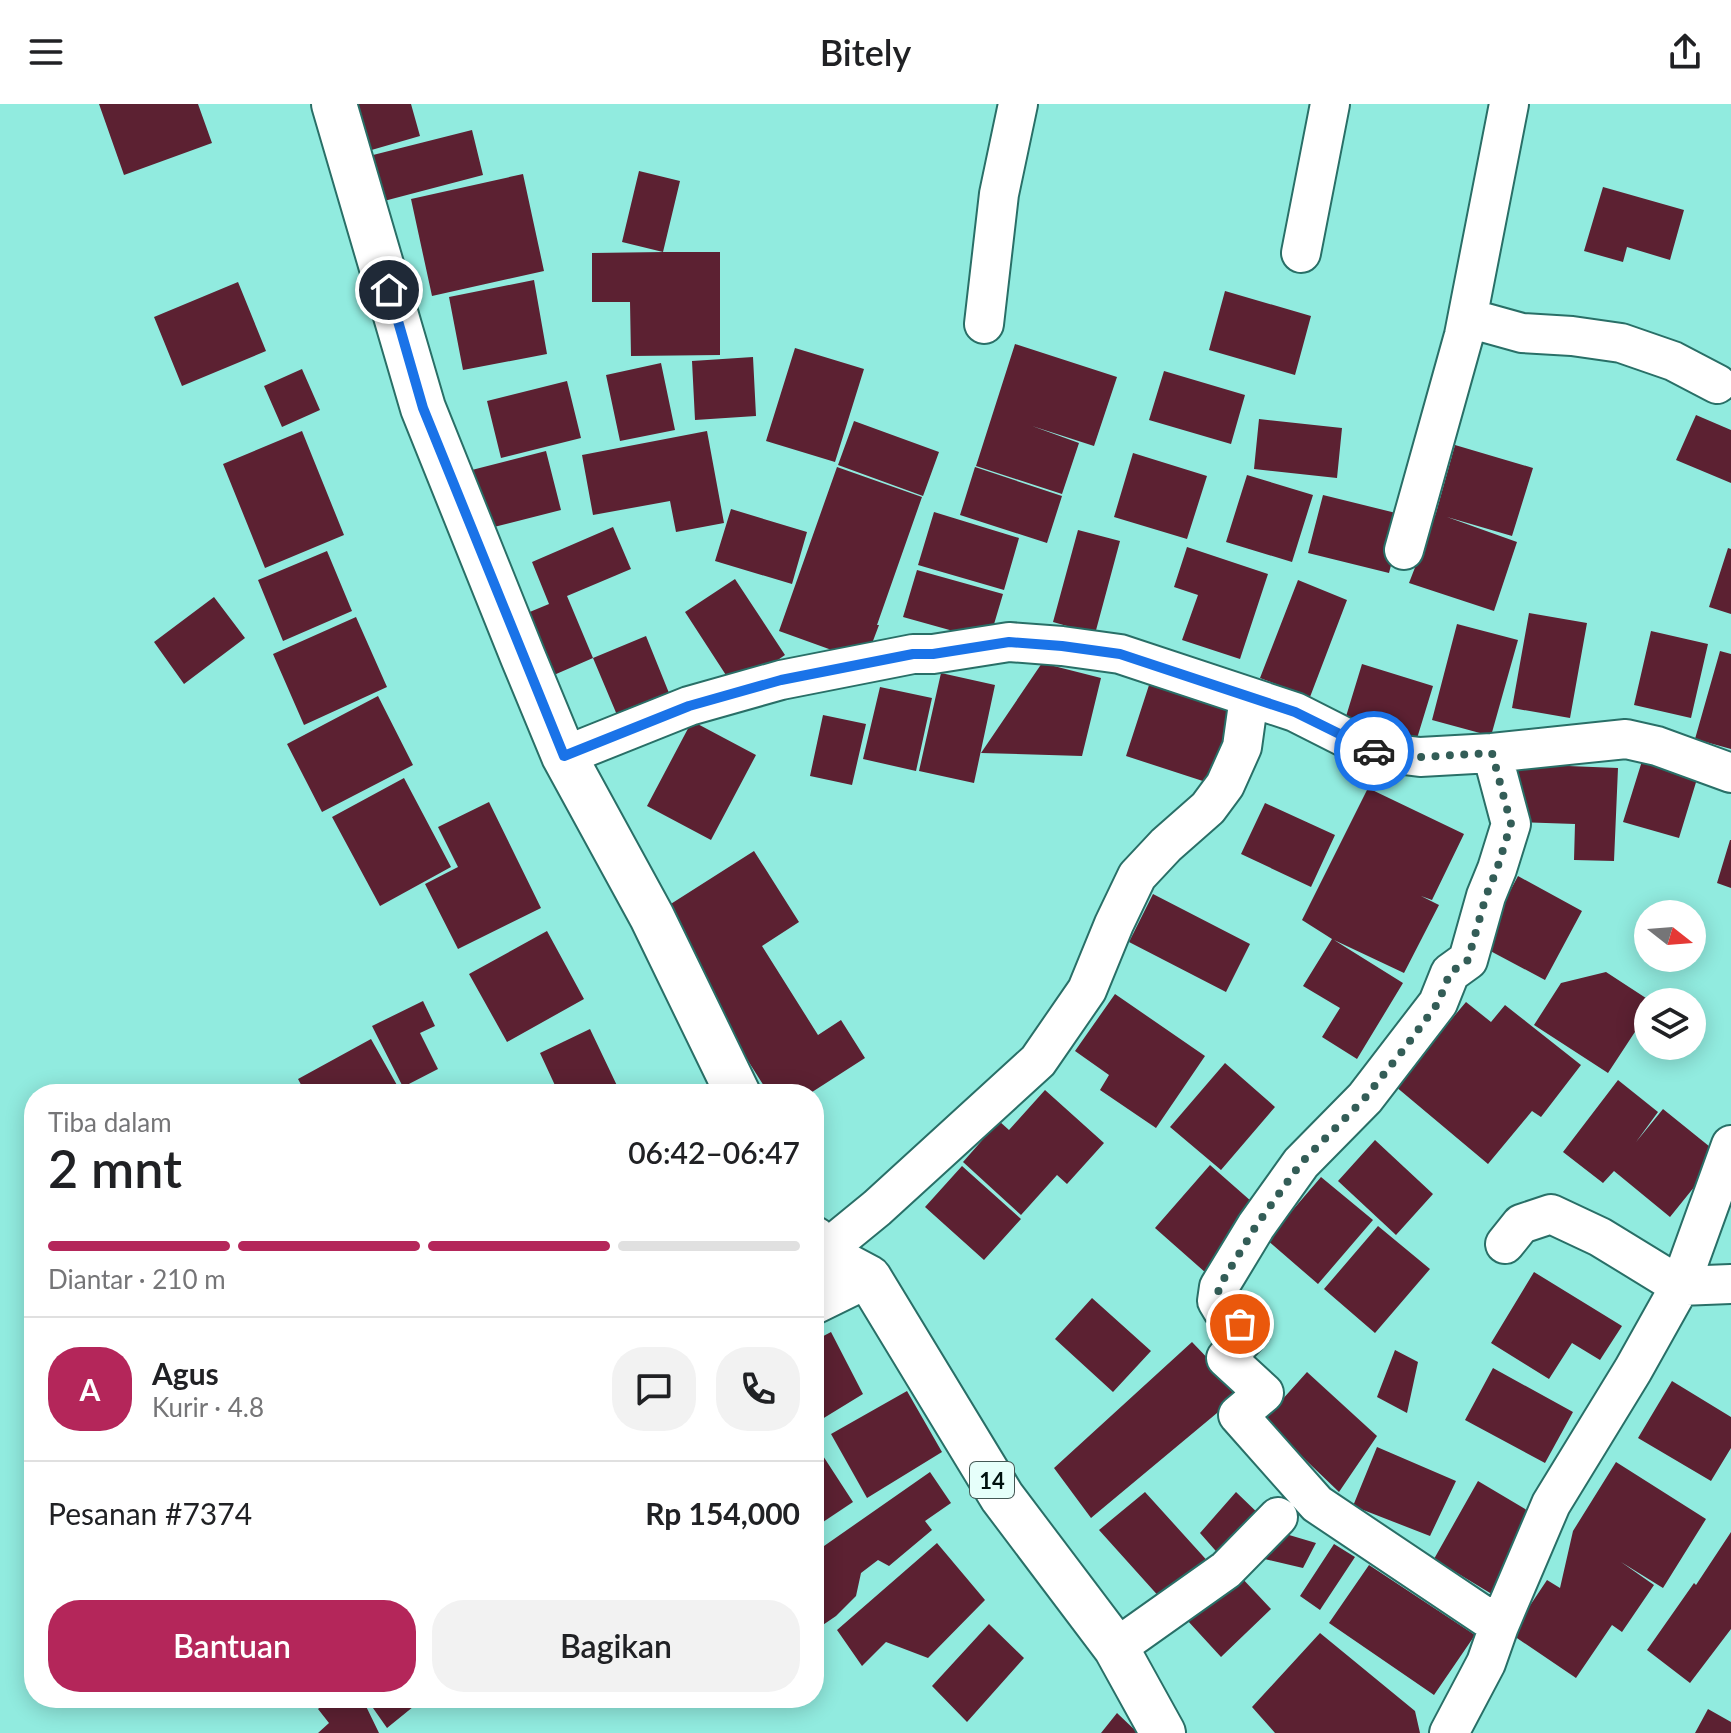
<!DOCTYPE html>
<html lang="id">
<head>
<meta charset="utf-8">
<style>
	:root { --surface:#fff; --page:#f2f2f2; --text:#202124; --muted:#757577; --line:#e0e0e0; --accent:#b4265a }
	body { margin:0; font-family:Lato,sans-serif; background:var(--page); color:var(--text); height:100vh; display:flex; flex-direction:column; font-size:30px; white-space:nowrap }
	* { box-sizing:border-box; margin:0 }
	p { font-size:26px; color:var(--muted) }
	.icon { flex:none; width:44px; height:44px; fill:none; stroke:currentColor; stroke-width:2; stroke-linecap:round; stroke-linejoin:round }
	.map { position:relative; flex:1; overflow:hidden }
	.sheet { position:absolute; left:24px; top:980px; width:800px; height:624px; display:flex; flex-direction:column; background:var(--surface); border-radius:32px; box-shadow:0 4px 20px #0003 }
	.sheet>* { flex:none }
	.needle { width:52px; rotate:107deg }
	.tools { position:absolute; left:1634px; top:796px; display:grid; gap:16px }
	.tools a { display:grid; place-items:center; width:72px; height:72px; border-radius:50%; background:var(--surface); box-shadow:0 4px 20px #0003; font-size:40px }
	.pin { position:absolute; display:grid; place-items:center; width:68px; height:68px; color:#fff; margin:-34px; border:4px solid #fff; border-radius:50%; box-shadow:0 2px 8px #0007 }
	.courier { position:absolute; display:grid; place-items:center; width:80px; height:80px; margin:-40px; border:6px solid #1a73e8; border-radius:50%; background:#fff; color:#222; box-shadow:0 2px 10px #0007 }
	.summary em { font-style:normal; font-weight:600 }
	.summary div { display:flex; flex-direction:column-reverse }
	.summary { display:flex; align-items:center; justify-content:space-between; height:136px; padding:0 24px }
	h1 { font-size:52px; font-weight:600; line-height:60px }
	.bar { display:grid; grid-template-columns:repeat(4,1fr); gap:12px 8px; align-content:center; height:96px; padding:0 24px }
	.bar i { height:10px; border-radius:6px; background:var(--line) }
	.bar .active { background:var(--accent) }
	.bar p { grid-column:span 4 }
	.line { display:flex; align-items:center; gap:20px; padding:0 24px; border-top:2px solid var(--line) }
	.line div { flex:1 }
	.round { display:grid; place-items:center; flex:none; width:84px; height:84px; border-radius:32px; background:var(--page) }
	.action { display:flex; gap:16px; margin-top:auto; padding:16px 24px }
	.action a { flex:1; height:92px; border-radius:32px; background:var(--accent); color:#fff; font-size:32px; font-weight:600; line-height:92px; text-align:center }
	.action a+a { background:var(--page); color:var(--text) }
	header { display:flex; justify-content:space-between; align-items:center; height:104px; padding:0 24px; background:var(--surface); font-size:36px; font-weight:600 }
	.map>svg:first-child { display:block }
	.building { fill:#5c2132 }
	.lines { fill:none; stroke-linecap:round; stroke-linejoin:round }
	.minor-casing { stroke:#296f67; stroke-width:42 }
	.trunk-casing { stroke:#296f67; stroke-width:48 }
	.minor { stroke:#fff; stroke-width:38 }
	.trunk { stroke:#fff; stroke-width:44 }
	.done { stroke:#335d57; stroke-width:8; stroke-dasharray:0 14.4 }
	.route { stroke:#1a73e8; stroke-width:10 }
	.labels { text-anchor:middle; dominant-baseline:central; stroke-width:8; stroke-linejoin:round; paint-order:stroke }
	.shield { fill:#e6fffa; stroke:#455855; stroke-width:2 }
	.shield-label { font-size:22px; font-weight:bold; fill:#00100e }
</style>
</head>
<body>
<header><svg class="icon" aria-label="menu" viewBox="0 0 24 24"><path d="M4 6h16M4 12h16M4 18h16"/></svg>Bitely<svg class="icon" aria-label="share" viewBox="0 0 24 24"><path d="M12 15V3M7 8l5-5 5 5M5 13v7h14v-7"/></svg></header>
<div class="map">
<svg width="1731" height="1629" viewBox="0 0 1731 1629">
	<rect width="100%" height="100%" fill="#91ebdf"/>
	<path class="building" d="M 99,0 L 198,0 L 212,39 L 124,71 Z
		M 355,0 L 411,0 L 420,32 L 368,47 Z
		M 472,26 L 483,71 L 384,97 L 373,51 Z
		M 639,67 L 680,77 L 663,148 L 622,138 Z
		M 523,70 L 544,167 L 432,192 L 411,95 Z
		M 1603,83 L 1684,106 L 1670,156 L 1627,143 L 1623,158 L 1584,147 Z
		M 663,148 L 720,148 L 720,251 L 631,252 L 630,198 L 592,198 L 592,149 Z
		M 534,176 L 547,250 L 463,266 L 449,193 Z
		M 238,178 L 266,247 L 182,282 L 154,213 Z
		M 1225,187 L 1311,212 L 1295,271 L 1209,246 Z
		M 1015,240 L 1117,273 L 1094,342 L 1032,322 L 1079,339 L 1062,390 L 976,362 Z
		M 795,244 L 864,265 L 835,358 L 766,337 Z
		M 753,253 L 756,312 L 695,316 L 692,257 Z
		M 661,259 L 675,326 L 620,337 L 606,271 Z
		M 302,265 L 320,306 L 282,323 L 264,282 Z
		M 1164,267 L 1245,291 L 1231,340 L 1149,316 Z
		M 567,277 L 581,334 L 501,354 L 487,297 Z
		M 1696,311 L 1731,326 L 1731,379 L 1676,356 Z
		M 1259,315 L 1342,324 L 1337,374 L 1254,365 Z
		M 854,317 L 939,348 L 923,392 L 838,361 Z
		M 302,327 L 344,431 L 265,464 L 223,360 Z
		M 707,327 L 724,419 L 676,428 L 670,397 L 593,411 L 582,351 Z
		M 1455,341 L 1533,364 L 1512,432 L 1447,413 L 1517,438 L 1494,507 L 1409,479 L 1436,409 Z
		M 546,347 L 561,406 L 478,427 L 464,368 Z
		M 1133,349 L 1207,372 L 1187,435 L 1114,413 Z
		M 837,363 L 922,393 L 877,521 L 879,521 L 865,558 L 779,527 Z
		M 975,363 L 1062,392 L 1047,439 L 960,411 Z
		M 1247,371 L 1313,391 L 1292,458 L 1226,438 Z
		M 1323,391 L 1404,411 L 1389,469 L 1308,449 Z
		M 731,405 L 807,428 L 792,480 L 715,457 Z
		M 934,408 L 1019,434 L 1004,486 L 918,461 Z
		M 613,423 L 631,465 L 567,492 L 593,554 L 646,532 L 669,589 L 617,611 L 593,554 L 547,574 L 520,512 L 549,500 L 532,458 Z
		M 1078,426 L 1120,437 L 1095,530 L 1053,518 Z
		M 1187,443 L 1268,470 L 1240,555 L 1182,536 L 1198,491 L 1174,483 Z
		M 1728,444 L 1731,445 L 1731,510 L 1709,503 Z
		M 327,447 L 352,507 L 283,537 L 258,476 Z
		M 917,466 L 1003,490 L 989,537 L 903,513 Z
		M 735,475 L 785,551 L 735,585 L 685,508 Z
		M 1298,476 L 1347,496 L 1310,593 L 1260,574 Z
		M 214,493 L 245,534 L 184,580 L 154,538 Z
		M 1529,509 L 1587,519 L 1570,614 L 1512,604 Z
		M 356,513 L 387,583 L 304,621 L 273,550 Z
		M 1457,520 L 1518,536 L 1491,632 L 1432,616 Z
		M 1651,527 L 1708,540 L 1691,614 L 1634,601 Z
		M 1720,547 L 1731,550 L 1731,645 L 1695,635 Z
		M 1042,559 L 1101,574 L 1082,652 L 981,649 Z
		M 1362,560 L 1433,582 L 1415,641 L 1344,619 Z
		M 941,569 L 995,581 L 974,679 L 919,667 Z
		M 1150,578 L 1236,607 L 1212,680 L 1126,652 Z
		M 880,583 L 932,594 L 916,667 L 863,655 Z
		M 378,592 L 413,661 L 322,708 L 287,640 Z
		M 823,611 L 866,620 L 852,681 L 810,672 Z
		M 692,617 L 756,651 L 711,736 L 647,702 Z
		M 1642,657 L 1697,675 L 1679,734 L 1623,718 Z
		M 1518,660 L 1618,664 L 1614,757 L 1574,756 L 1575,720 L 1516,718 Z
		M 404,674 L 451,763 L 380,802 L 332,713 Z
		M 1368,684 L 1464,730 L 1432,796 L 1421,792 L 1439,801 L 1404,869 L 1334,836 L 1403,879 L 1357,955 L 1322,933 L 1340,904 L 1303,882 L 1332,835 L 1302,816 Z
		M 489,698 L 541,804 L 458,845 L 425,780 L 458,763 L 438,723 Z
		M 1265,699 L 1335,731 L 1311,783 L 1241,750 Z
		M 1730,736 L 1731,736 L 1731,784 L 1717,779 Z
		M 754,747 L 799,818 L 762,842 L 818,931 L 841,916 L 865,954 L 809,990 L 769,990 L 655,810 Z
		M 1518,772 L 1582,807 L 1545,876 L 1481,842 Z
		M 1153,790 L 1250,840 L 1226,888 L 1129,838 Z
		M 547,827 L 584,895 L 507,938 L 469,870 Z
		M 1606,868 L 1652,898 L 1648,898 L 1648,908 L 1608,969 L 1534,921 L 1561,879 Z
		M 1115,890 L 1205,952 L 1156,1024 L 1100,986 L 1109,971 L 1075,947 Z
		M 423,897 L 435,922 L 420,929 L 438,965 L 403,983 L 372,922 Z
		M 1466,898 L 1491,918 L 1505,901 L 1581,961 L 1541,1013 L 1532,1007 L 1488,1060 L 1395,982 Z
		M 590,925 L 621,990 L 559,990 L 540,949 Z
		M 371,935 L 402,990 L 306,990 L 298,975 Z
		M 1225,959 L 1275,1003 L 1221,1066 L 1170,1023 Z
		M 1618,976 L 1658,1008 L 1636,1038 L 1663,1005 L 1720,1051 L 1670,1113 L 1614,1067 L 1603,1079 L 1563,1048 Z
		M 1045,986 L 1104,1039 L 1067,1080 L 1057,1071 L 1021,1111 L 963,1058 L 999,1017 L 1009,1026 Z
		M 1375,1036 L 1433,1090 L 1396,1131 L 1338,1077 Z
		M 1210,1061 L 1260,1105 L 1206,1169 L 1155,1124 Z
		M 962,1062 L 1021,1115 L 984,1156 L 925,1103 Z
		M 1321,1073 L 1373,1116 L 1318,1180 L 1267,1136 Z
		M 1378,1122 L 1430,1165 L 1375,1229 L 1324,1185 Z
		M 1534,1168 L 1622,1222 L 1600,1256 L 1572,1239 L 1549,1275 L 1491,1239 Z
		M 1092,1194 L 1151,1247 L 1113,1288 L 1055,1235 Z
		M 831,1228 L 863,1290 L 814,1320 L 814,1237 Z
		M 1192,1238 L 1241,1289 L 1091,1414 L 1054,1364 Z
		M 1395,1246 L 1418,1258 L 1407,1309 L 1377,1293 Z
		M 1493,1264 L 1573,1308 L 1545,1359 L 1465,1316 Z
		M 1307,1268 L 1377,1332 L 1339,1388 L 1264,1316 Z
		M 1672,1277 L 1731,1313 L 1731,1344 L 1711,1377 L 1638,1334 Z
		M 907,1287 L 942,1348 L 867,1394 L 831,1330 Z
		M 814,1338 L 853,1398 L 814,1424 Z
		M 1377,1343 L 1456,1377 L 1430,1432 L 1353,1402 Z
		M 1616,1358 L 1706,1415 L 1663,1484 L 1621,1458 L 1654,1481 L 1622,1528 L 1612,1521 L 1576,1574 L 1511,1530 L 1547,1476 L 1560,1484 L 1573,1427 Z
		M 930,1368 L 951,1399 L 925,1417 L 932,1426 L 889,1462 L 878,1456 L 861,1469 L 856,1492 L 836,1512 L 814,1527 L 814,1449 Z
		M 1478,1377 L 1530,1408 L 1495,1492 L 1434,1455 Z
		M 1145,1388 L 1212,1462 L 1162,1496 L 1099,1426 Z
		M 1236,1388 L 1263,1414 L 1222,1454 L 1200,1429 Z
		M 1279,1428 L 1316,1439 L 1303,1464 L 1260,1454 Z
		M 1731,1428 L 1731,1525 L 1690,1579 L 1647,1546 L 1694,1479 L 1696,1481 Z
		M 937,1439 L 985,1496 L 928,1554 L 886,1538 L 862,1562 L 837,1526 Z
		M 1334,1440 L 1355,1453 L 1320,1506 L 1300,1492 Z
		M 1369,1461 L 1475,1531 L 1434,1591 L 1329,1519 Z
		M 1240,1472 L 1271,1505 L 1221,1553 L 1187,1516 Z
		M 989,1520 L 1024,1554 L 967,1618 L 932,1582 Z
		M 1320,1529 L 1415,1607 L 1420,1629 L 1275,1629 L 1252,1603 Z
		M 330,1594 L 362,1594 L 379,1629 L 318,1629 L 329,1619 L 318,1605 Z
		M 366,1594 L 424,1594 L 387,1624 Z
		M 1708,1605 L 1731,1618 L 1731,1629 L 1695,1629 Z
		M 1117,1609 L 1138,1629 L 1101,1629 Z"/>
	<g class="lines">
		<g class="minor-casing">
			<path id="minor" d="M 1301,149 L 1330,0
				M 1468,214 L 1522,229 L 1572,232 L 1621,239 L 1673,257 L 1717,280
				M 984,220 L 999,90 L 1018,0
				M 1404,446 L 1464,231 L 1509,0
				M 1492,649 L 1511,720 L 1497,765 L 1486,792 L 1468,856 L 1450,869 L 1438,899 L 1365,994 L 1301,1059 L 1256,1122 L 1219,1183 L 1217,1197 L 1223,1207 L 1251,1227 L 1226,1254 L 1264,1289 L 1238,1311 L 1317,1400 L 1499,1522
				M 564,652 L 689,602 L 781,576 L 913,550 L 933,550 L 1009,538 L 1062,542 L 1120,550 L 1295,608 L 1372,647 L 1420,653 L 1492,649 L 1626,635 L 1657,642 L 1731,669
				M 1505,1140 L 1521,1120 L 1551,1110 L 1600,1133 L 1680,1182 L 1731,1180
				M 822,1149 L 877,1104 L 1038,957 L 1087,886 L 1114,820 L 1137,772 L 1166,741 L 1208,704 L 1225,681 L 1242,643 L 1249,593
				M 814,1201 L 869,1174
				M 1116,1544 L 1226,1466 L 1278,1413
				M 1449,1629 L 1486,1559 L 1499,1522 L 1551,1400 L 1633,1266 L 1680,1182 L 1731,1041"/>
		</g>
		<g class="trunk-casing">
			<path id="trunk" d="M 334,0 L 423,304 L 523,553 L 564,652 L 652,813 L 738,990
				M 814,1135 L 822,1149 L 869,1174 L 1002,1393 L 1116,1544 L 1163,1629"/>
		</g>
		<use href="#minor" class="minor"/>
		<use href="#trunk" class="trunk"/>
	</g>
	<g class="lines">
		<path class="done" d="M 1240,1220 L 1223,1207 L 1217,1197 L 1219,1183 L 1256,1122 L 1301,1059 L 1365,994 L 1404,945 L 1438,899 L 1450,869 L 1468,856 L 1486,792 L 1497,765 L 1511,720 L 1492,649 L 1420,653 L 1374,647"/>
		<path class="route" d="M 389,186 L 423,304 L 564,652 L 689,602 L 781,576 L 913,550 L 933,550 L 1009,538 L 1062,542 L 1120,550 L 1295,608 L 1374,647"/>
	</g>
	<g class="labels">
		<rect class="shield" x="970" y="1358" width="44" height="36" rx="6"/>
		<g class="shield-label">
			<text x="992" y="1376">14</text>
		</g>
	</g>
</svg>
<div class="tools">
<a><svg class="needle" viewBox="-14 -14 28 28"><path d="M0-13l5 13h-10z" fill="#e53935"/><path d="M0 13l5-13h-10z" fill="#757577"/></svg></a>
<a><svg class="icon" aria-label="layers" viewBox="0 0 24 24"><path d="M12 4l9 5-9 5-9-5zM3 14l9 5 9-5"/></svg></a>
</div>
<div class="pin" style="left:1240px;top:1220px;background:#ea580c"><svg class="icon" aria-label="bag" viewBox="0 0 24 24"><path d="M5 8h14l-1 12H6zM9 8a3 3 0 0 1 6 0"/></svg></div>
<div class="pin" style="left:389px;top:186px;background:#1f2937"><svg class="icon" aria-label="home" viewBox="0 0 24 24"><path d="M3 11l9-7 9 7M6 9v11h12V9"/></svg></div>
<div class="courier" style="left:1374px;top:647px"><svg class="icon" aria-label="car" viewBox="0 0 24 24"><path d="M5 17H2v-5l4-1 3-4h7l3 4 3 1v5h-3M9 17h6M6 11h13"/><circle cx="7" cy="17" r="2"/><circle cx="17" cy="17" r="2"/></svg></div>
<section class="sheet">
<div class="summary"><div><h1>2 mnt</h1><p>Tiba dalam</p></div><em>06:42–06:47</em></div>
<div class="bar"><i class="active"></i><i class="active"></i><i class="active"></i><i></i><p>Diantar · 210 m</p></div>
<div class="line" style="height:144px"><b class="round" style="background:var(--accent);color:#fff">A</b><div><b>Agus</b><p>Kurir · 4.8</p></div><a class="round"><svg class="icon" aria-label="chat" viewBox="0 0 24 24"><path d="M4 5h16v11H9l-5 4z"/></svg></a><a class="round"><svg class="icon" aria-label="phone" viewBox="0 0 24 24"><path d="M5 4h4l2 5-3 2q2 4 5 5l2-3 5 2v4C11 20 4 13 5 4z"/></svg></a></div>
<div class="line" style="height:104px"><div>Pesanan #7374</div><b>Rp 154,000</b></div>
<div class="action"><a>Bantuan</a><a>Bagikan</a></div>
</section>
</div>
</body>
</html>
